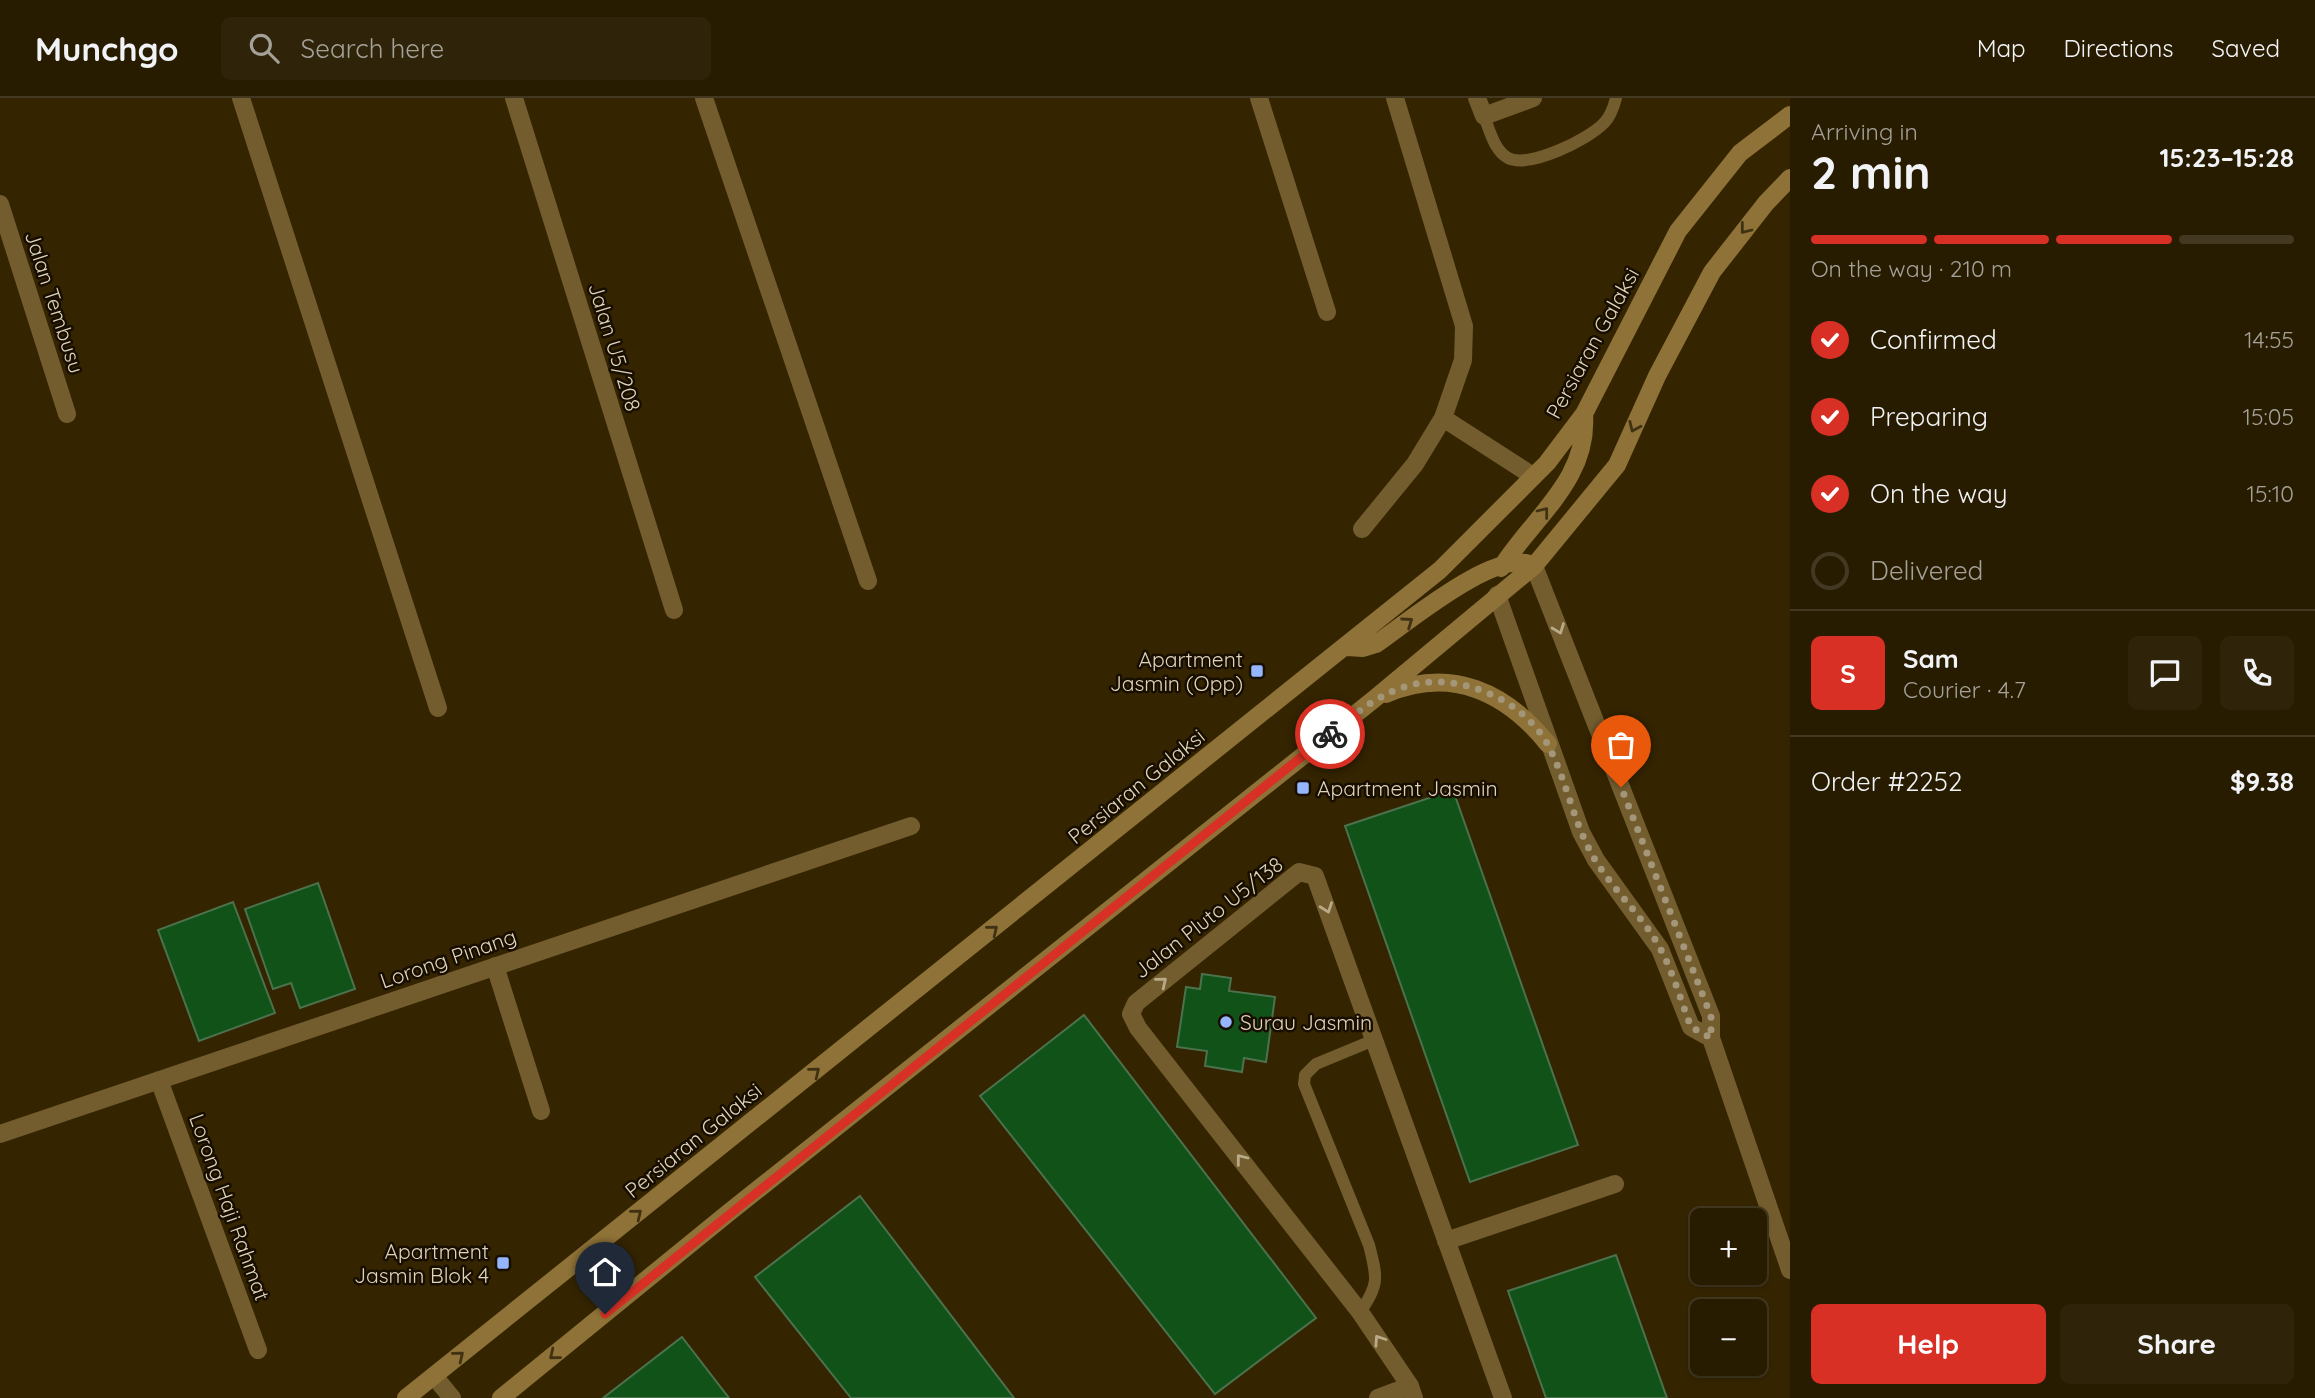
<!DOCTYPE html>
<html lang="en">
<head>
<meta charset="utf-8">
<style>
	:root { --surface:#271b00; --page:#2f240a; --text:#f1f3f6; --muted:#a4a199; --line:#433922; --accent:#d93025 }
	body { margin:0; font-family:Quicksand,sans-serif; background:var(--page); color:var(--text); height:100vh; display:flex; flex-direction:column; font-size:26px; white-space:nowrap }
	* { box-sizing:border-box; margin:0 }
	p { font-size:23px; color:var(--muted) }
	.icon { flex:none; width:38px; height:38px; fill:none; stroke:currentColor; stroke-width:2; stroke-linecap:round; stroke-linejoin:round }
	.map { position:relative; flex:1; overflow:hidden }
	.sheet { display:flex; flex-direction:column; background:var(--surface); width:525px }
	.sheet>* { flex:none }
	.fabs { position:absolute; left:1690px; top:1110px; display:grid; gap:14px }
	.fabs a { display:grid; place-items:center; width:77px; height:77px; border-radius:10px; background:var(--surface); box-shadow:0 2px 5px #0004,0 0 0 2px var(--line); font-size:35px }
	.pin { position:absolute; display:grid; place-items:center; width:60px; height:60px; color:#fff; margin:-72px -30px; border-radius:50% 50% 50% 0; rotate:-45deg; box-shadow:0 0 7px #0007 }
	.pin .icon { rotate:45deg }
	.courier { position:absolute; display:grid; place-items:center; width:70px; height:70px; margin:-35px; border:5px solid #d93025; border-radius:50%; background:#fff; color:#222; box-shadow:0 2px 9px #0007 }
	.head em { font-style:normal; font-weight:800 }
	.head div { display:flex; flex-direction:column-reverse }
	.head { display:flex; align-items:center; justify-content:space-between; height:119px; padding:0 21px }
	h1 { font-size:46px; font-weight:800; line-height:52px }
	.bar { display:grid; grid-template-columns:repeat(4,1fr); gap:10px 7px; align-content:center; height:84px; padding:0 21px }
	.bar i { height:9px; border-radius:5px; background:var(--line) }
	.bar .active { background:var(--accent) }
	.bar p { grid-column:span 4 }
	.line { display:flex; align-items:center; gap:18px; padding:0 21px; border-top:2px solid var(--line) }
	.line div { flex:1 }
	.round { display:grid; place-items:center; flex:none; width:74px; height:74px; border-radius:10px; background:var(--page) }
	ol { padding:0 21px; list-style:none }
	li { display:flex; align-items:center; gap:21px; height:77px }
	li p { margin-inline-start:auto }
	li .icon { padding:7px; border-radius:50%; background:var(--accent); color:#fff; stroke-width:4 }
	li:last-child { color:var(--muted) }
	li i { width:38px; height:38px; border:4px solid var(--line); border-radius:50% }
	.cta { display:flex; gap:14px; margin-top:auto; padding:14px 21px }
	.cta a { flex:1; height:80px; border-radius:10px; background:var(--accent); color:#fff; font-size:28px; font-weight:800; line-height:80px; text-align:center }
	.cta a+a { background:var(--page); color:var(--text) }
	header { display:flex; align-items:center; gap:42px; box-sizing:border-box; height:98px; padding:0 35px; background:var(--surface); border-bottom:2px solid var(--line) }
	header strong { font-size:33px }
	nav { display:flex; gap:38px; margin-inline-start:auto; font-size:24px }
	.search { width:490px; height:63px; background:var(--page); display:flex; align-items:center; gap:18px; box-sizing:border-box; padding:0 24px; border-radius:10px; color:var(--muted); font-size:26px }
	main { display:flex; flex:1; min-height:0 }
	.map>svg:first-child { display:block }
	.building { fill:#105218; stroke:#4c724d; stroke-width:2 }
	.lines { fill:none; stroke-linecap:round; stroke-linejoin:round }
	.service { stroke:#735d2e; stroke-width:12 }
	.minor { stroke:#735d2e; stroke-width:18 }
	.tertiary { stroke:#735d2e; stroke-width:18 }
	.secondary { stroke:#8e7237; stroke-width:18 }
	.oneway { stroke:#413113 }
	.oneway2 { stroke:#b9aa89 }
	.done { stroke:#a39679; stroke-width:7; stroke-dasharray:0 12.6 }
	.route { stroke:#d93025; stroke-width:9 }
	.poi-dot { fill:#95b6fd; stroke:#170e00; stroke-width:2.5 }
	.labels { text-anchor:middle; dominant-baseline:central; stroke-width:5; stroke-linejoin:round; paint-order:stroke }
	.street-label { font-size:21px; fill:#dfd3ba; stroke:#170e00 }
	.poi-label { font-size:21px; fill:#dfd3ba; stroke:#170e00; text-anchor:end }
</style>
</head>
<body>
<header>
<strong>Munchgo</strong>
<div class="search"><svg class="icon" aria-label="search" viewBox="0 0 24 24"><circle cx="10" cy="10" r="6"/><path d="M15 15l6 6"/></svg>Search here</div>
<nav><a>Map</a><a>Directions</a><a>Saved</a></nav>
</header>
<main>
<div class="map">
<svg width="1790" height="1300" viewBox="0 0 1790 1300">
	<rect width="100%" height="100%" fill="#342400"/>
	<path class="building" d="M 1453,692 L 1578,1047 L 1470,1084 L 1345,728 Z
		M 318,785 L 355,891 L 300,910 L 291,885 L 273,891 L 245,811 Z
		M 233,804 L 275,915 L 199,943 L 158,832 Z
		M 1202,876 L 1231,880 L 1229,893 L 1275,899 L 1266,964 L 1244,960 L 1242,974 L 1205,968 L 1207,953 L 1177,949 L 1186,889 L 1200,891 Z
		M 1084,917 L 1316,1220 L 1215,1296 L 980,998 Z
		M 860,1098 L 1014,1300 L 851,1300 L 755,1179 Z
		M 1616,1157 L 1667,1300 L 1546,1300 L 1508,1193 Z
		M 682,1239 L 729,1300 L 603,1300 Z"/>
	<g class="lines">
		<path class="service" d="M 1484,18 C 1490,33 1494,52 1508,60 C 1529,71 1589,41 1604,25 C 1610,19 1614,8 1616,0
			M 1360,1214 C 1380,1186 1377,1179 1369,1147 L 1304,986 L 1305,977 L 1316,966 L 1374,942"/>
		<path class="minor" d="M 241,0 L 438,610
			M 514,0 L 674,512
			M 704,0 L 868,483
			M 1259,0 L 1327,214
			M 1395,0 L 1464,228 L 1463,262 L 1443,320 L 1533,378
			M 1477,0 L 1484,18 L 1533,0
			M 0,106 L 67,316
			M 1362,431 L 1415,366 L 1443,320
			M 495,868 L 541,1013
			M 159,982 L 258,1252
			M 0,1036 L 911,728
			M 1446,1143 L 1615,1086
			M 434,1278 L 452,1300
			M 1378,1300 L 1410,1288
			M 1414,1300 L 1410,1288 L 1360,1214 L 1138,930 L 1131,916 L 1136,905 L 1299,774 L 1315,778 L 1503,1300"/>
		<path class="tertiary" d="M 1534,468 L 1711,918 L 1711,940 L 1790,1172
			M 1497,497 L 1581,734 L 1596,762 L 1660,851 L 1691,929 L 1711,940"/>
		<path class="secondary" d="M 1501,470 C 1533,419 1589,382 1584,316
			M 1347,549 L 1363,550 L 1376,546 C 1407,525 1499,447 1534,468
			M 1386,596 C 1451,568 1506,594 1548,646
			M 406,1300 L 1440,472 L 1547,365 L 1584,316 L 1678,133 L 1740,55 L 1790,17
			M 501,1300 L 727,1116 L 1373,602 L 1534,468 L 1617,367 L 1657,278 L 1712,174 L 1766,105 L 1790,80"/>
	</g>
	<defs><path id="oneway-chevron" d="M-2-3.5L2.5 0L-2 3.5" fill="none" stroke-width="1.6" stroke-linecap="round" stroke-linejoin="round" transform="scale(1.75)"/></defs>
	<g class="oneway">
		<use href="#oneway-chevron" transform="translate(1745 131) rotate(128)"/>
		<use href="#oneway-chevron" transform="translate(1634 329) rotate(114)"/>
		<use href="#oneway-chevron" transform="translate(1544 414) rotate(-52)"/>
		<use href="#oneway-chevron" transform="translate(1408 524) rotate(-35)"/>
		<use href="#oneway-chevron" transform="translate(993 832) rotate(-39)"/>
		<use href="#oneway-chevron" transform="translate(815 974) rotate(-39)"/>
		<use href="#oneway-chevron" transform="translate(637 1116) rotate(-39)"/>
		<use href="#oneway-chevron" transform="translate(554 1257) rotate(141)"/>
		<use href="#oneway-chevron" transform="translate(459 1258) rotate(-39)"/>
	</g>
	<g class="oneway2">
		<use href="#oneway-chevron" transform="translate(1559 531) rotate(69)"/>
		<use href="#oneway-chevron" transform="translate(1327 810) rotate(70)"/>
		<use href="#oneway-chevron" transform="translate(1162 884) rotate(-39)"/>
		<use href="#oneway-chevron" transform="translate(1241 1061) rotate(-128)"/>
		<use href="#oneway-chevron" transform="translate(1379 1242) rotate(-124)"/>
	</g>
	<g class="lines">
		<path class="done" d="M 1330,636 C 1353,618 1373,600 1401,590 C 1452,571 1522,599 1548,647 C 1567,683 1573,724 1594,760 C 1613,792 1642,817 1660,850 C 1673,874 1681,903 1691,929 L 1711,940 L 1711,918 L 1621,689"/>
		<path class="route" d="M 605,1216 L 1330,636"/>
	</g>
	<g class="poi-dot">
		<rect x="1250" y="566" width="14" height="14" rx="3.5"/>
		<rect x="1296" y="683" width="14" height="14" rx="3.5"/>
		<circle cx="1226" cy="924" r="7"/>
		<rect x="496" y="1158" width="14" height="14" rx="3.5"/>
	</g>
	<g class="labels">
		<g class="street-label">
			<text transform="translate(55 204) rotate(72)">Jalan Tembusu</text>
			<text transform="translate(1592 245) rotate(-61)">Persiaran Galaksi</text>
			<text transform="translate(615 249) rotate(73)">Jalan U5/208</text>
			<text transform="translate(1136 688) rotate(-39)">Persiaran Galaksi</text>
			<text transform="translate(1208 819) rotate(-38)">Jalan Pluto U5/138</text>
			<text transform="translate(448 860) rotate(-19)">Lorong Pinang</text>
			<text transform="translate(693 1042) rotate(-39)">Persiaran Galaksi</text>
			<text transform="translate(230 1109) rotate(70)">Lorong Haji Rahmat</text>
		</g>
		<g class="poi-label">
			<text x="1243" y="561">Apartment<tspan x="1243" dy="24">Jasmin (Opp)</tspan></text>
			<text x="1317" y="690" text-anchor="start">Apartment Jasmin</text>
			<text x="1240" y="924" text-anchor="start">Surau Jasmin</text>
			<text x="489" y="1153">Apartment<tspan x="489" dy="24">Jasmin Blok 4</tspan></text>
		</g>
	</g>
</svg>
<div class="fabs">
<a>+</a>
<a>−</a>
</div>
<div class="pin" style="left:1621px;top:689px;background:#ea580c"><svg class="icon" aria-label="bag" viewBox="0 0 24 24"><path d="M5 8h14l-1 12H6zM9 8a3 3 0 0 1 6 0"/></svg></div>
<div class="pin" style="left:605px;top:1216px;background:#1f2937"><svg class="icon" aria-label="home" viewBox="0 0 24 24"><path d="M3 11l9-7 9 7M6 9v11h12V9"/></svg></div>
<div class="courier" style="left:1330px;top:636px"><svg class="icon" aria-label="bike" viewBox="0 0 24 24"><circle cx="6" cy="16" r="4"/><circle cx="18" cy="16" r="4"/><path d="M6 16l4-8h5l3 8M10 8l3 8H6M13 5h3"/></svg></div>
</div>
<section class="sheet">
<div class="head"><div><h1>2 min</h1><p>Arriving in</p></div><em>15:23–15:28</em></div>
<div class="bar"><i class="active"></i><i class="active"></i><i class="active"></i><i></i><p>On the way · 210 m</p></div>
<ol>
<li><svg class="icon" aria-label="check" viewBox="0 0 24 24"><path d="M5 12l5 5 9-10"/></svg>Confirmed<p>14:55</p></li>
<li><svg class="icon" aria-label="check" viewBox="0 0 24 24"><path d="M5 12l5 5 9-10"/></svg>Preparing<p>15:05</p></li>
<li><svg class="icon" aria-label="check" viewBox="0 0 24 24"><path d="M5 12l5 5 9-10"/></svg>On the way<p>15:10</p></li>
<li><i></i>Delivered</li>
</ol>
<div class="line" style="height:126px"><b class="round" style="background:var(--accent);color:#fff">S</b><div><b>Sam</b><p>Courier · 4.7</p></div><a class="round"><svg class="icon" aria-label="chat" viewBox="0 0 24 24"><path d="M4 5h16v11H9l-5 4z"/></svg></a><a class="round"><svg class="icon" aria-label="phone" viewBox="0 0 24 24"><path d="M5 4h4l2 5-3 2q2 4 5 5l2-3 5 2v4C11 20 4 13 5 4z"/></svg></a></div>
<div class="line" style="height:91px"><div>Order #2252</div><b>$9.38</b></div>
<div class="cta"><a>Help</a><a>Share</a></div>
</section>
</main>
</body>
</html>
